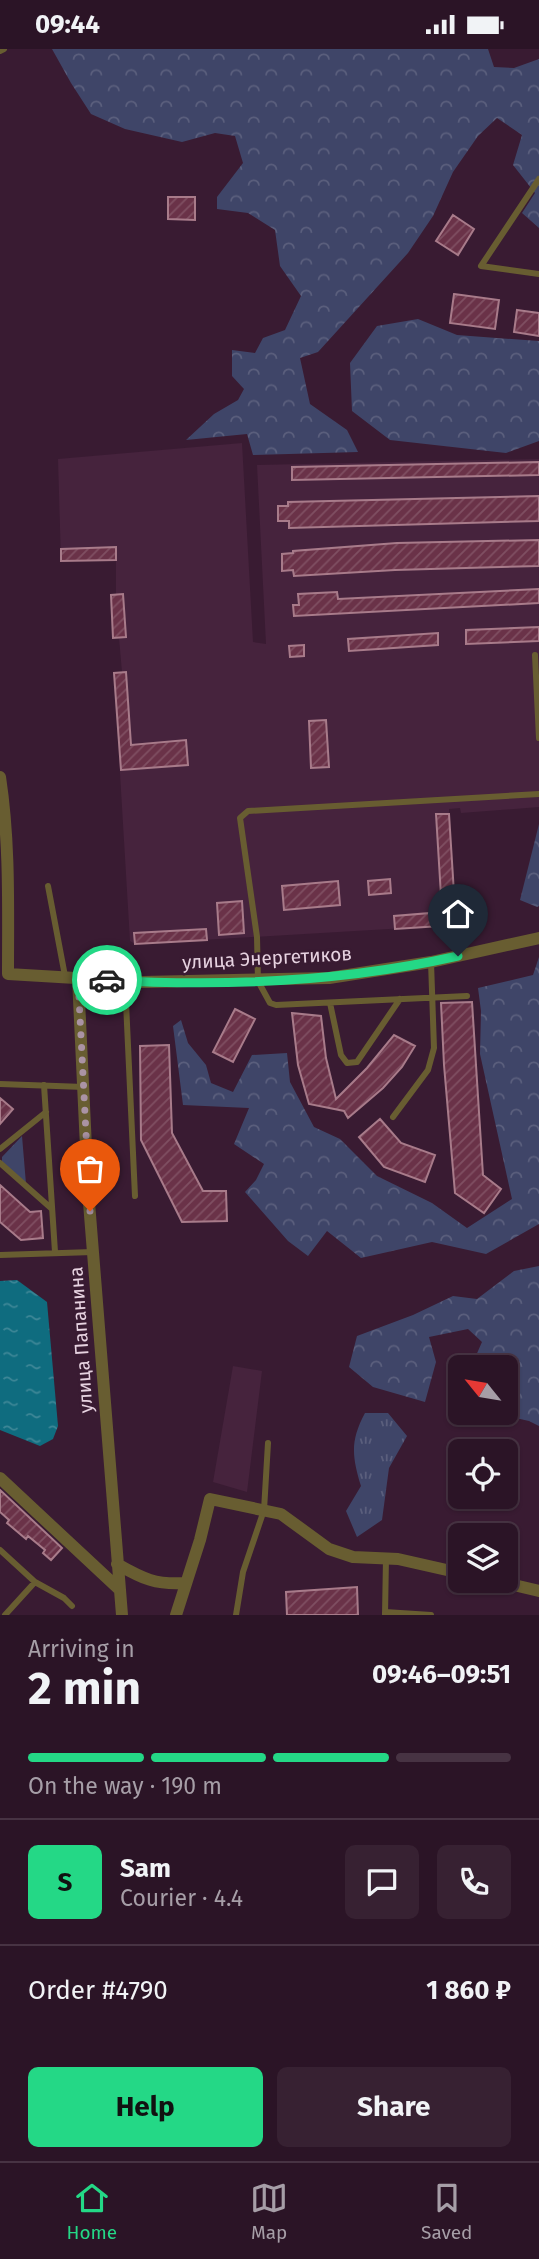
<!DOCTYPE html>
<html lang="en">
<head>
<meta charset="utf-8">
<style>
	:root { --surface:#2b1426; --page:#372132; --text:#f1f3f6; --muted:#a69ea7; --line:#473343; --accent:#24d886 }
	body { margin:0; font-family:"Fira Sans",sans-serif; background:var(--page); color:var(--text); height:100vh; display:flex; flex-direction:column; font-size:26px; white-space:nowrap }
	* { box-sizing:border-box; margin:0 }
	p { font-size:23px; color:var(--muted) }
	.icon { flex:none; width:38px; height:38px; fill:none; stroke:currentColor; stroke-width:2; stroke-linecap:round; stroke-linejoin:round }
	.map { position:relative; height:1566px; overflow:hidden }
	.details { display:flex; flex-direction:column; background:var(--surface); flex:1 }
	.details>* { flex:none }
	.needle { width:46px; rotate:300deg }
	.tools { position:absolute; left:448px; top:1306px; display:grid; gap:14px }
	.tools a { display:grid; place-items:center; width:70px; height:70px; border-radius:10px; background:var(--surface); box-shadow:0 2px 5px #0004,0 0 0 2px var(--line); font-size:35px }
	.pin { position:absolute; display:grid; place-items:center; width:60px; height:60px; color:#fff; margin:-72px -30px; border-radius:50% 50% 50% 0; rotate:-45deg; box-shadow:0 0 7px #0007 }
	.pin .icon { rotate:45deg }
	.courier { position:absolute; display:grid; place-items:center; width:70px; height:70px; margin:-35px; border:5px solid #24d886; border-radius:50%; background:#fff; color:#222; box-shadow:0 2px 9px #0007 }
	.overview em { font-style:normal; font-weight:700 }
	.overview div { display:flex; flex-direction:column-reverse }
	.overview { display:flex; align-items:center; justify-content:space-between; height:119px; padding:0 28px }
	h1 { font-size:46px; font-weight:700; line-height:52px }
	.bar { display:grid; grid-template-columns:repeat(4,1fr); gap:10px 7px; align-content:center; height:84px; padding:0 28px }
	.bar i { height:9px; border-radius:5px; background:var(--line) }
	.bar .on { background:var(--accent) }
	.bar p { grid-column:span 4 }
	.line { display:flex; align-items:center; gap:18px; padding:0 28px; border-top:2px solid var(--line) }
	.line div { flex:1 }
	.round { display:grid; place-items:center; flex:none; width:74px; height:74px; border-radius:10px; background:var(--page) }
	.action { display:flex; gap:14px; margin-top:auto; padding:14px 28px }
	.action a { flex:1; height:80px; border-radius:10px; background:var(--accent); color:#111; font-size:28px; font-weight:700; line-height:80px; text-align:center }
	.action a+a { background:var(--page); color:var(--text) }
	.status { display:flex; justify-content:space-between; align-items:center; height:49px; padding:0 35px; background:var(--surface); direction:ltr }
	.status svg { height:19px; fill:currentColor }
	.menu { display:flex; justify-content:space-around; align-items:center; height:98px; border-top:2px solid var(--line); background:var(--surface); font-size:19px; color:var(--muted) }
	.menu a { display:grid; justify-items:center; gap:4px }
	.menu .on { color:var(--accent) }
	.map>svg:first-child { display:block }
	.built { fill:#46233d }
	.grass { fill:url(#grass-tufts) }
	.forest { fill:url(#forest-crowns) }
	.water { fill:url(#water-ripples) }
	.building { fill:url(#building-hatch); stroke:#a87b8a; stroke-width:2 }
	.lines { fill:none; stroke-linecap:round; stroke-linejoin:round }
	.service { stroke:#685d31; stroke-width:6 }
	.minor { stroke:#685d31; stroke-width:12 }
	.done { stroke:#aa93a4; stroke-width:7; stroke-dasharray:0 12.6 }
	.route { stroke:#24d886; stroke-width:9 }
	.labels { text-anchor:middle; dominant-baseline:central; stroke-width:5; stroke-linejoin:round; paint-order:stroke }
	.street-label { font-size:19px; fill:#e7d3e1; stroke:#391b32 }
</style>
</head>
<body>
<div class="status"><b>09:44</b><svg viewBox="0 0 49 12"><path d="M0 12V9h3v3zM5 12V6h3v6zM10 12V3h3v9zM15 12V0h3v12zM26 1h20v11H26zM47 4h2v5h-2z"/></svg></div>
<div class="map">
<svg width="539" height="1566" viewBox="0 0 539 1566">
	<defs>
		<pattern id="grass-tufts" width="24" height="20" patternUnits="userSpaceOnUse" patternTransform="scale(1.75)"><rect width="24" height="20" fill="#3f4568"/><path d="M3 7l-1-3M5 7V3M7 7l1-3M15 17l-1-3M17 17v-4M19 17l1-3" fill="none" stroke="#5b5f7d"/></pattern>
		<pattern id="forest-crowns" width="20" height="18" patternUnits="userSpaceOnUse" patternTransform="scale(1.75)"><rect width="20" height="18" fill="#3f4568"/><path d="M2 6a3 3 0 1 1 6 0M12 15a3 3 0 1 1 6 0" fill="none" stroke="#5b5f7d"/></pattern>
		<pattern id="water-ripples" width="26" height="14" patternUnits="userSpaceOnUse" patternTransform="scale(1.75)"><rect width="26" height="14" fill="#0f6c7f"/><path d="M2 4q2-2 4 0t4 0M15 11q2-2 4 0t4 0" fill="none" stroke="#3e8797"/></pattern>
		<pattern id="building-hatch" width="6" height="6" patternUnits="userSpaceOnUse" patternTransform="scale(1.75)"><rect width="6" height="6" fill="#6a3248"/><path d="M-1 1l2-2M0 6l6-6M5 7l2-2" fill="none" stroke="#7f4f62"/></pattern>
	</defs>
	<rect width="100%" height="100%" fill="#391b32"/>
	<path class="built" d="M 242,394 L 253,593 L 266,595 L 257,416 L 539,410 L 539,758 L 461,764 L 460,759 L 449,760 L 456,876 L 135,895 L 130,892 L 114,624 L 122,623 L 119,589 L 113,589 L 111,546 L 116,545 L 116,511 L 61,512 L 58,410 Z
		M 233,1317 L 262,1322 L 247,1443 L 213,1433 Z"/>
	<path class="grass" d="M 22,1087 L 26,1135 L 2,1114 L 2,1108 Z
		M 365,1364 L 388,1364 L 407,1387 L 389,1419 L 382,1471 L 357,1488 L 346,1462 L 361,1437 C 352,1407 350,1392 365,1364 Z"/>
	<path class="forest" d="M 52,0 L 488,0 L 494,18 L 514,19 L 539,10 L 539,179 L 522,164 L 535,144 L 513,116 L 522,86 L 497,69 L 478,87 L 453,123 L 433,167 L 408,204 L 318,303 L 300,309 L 310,355 L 347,381 L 358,403 L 253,406 L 247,385 L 186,391 L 214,365 L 238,351 L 244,340 L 232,327 L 232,301 L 255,304 L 263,289 L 285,281 L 301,247 L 280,217 L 275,181 L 248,164 L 217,160 L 217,148 L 243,114 L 235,87 L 215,84 L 182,93 L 125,80 L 91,65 L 71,34 Z
		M 418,270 L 457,286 L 539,292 L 539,392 L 506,404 L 390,391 L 352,362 L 350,314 L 377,277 Z
		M 539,775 L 539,857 L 537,858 L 520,851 Z
		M 539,908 L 539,1175 L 486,1205 L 432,1193 L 361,1209 L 327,1182 L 308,1207 L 288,1192 L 245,1143 L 256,1131 L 264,1115 L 234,1095 L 249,1059 L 183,1056 L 173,977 L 181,971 L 188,994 L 206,1016 L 211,1034 L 233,1043 L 252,1006 L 287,1004 L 290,1033 L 314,1078 L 340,1090 L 377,1127 L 432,1154 L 467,1179 L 512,1150 L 480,1005 L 481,962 L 478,939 L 533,926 Z
		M 539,1217 L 539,1377 L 529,1372 L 490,1363 L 506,1363 L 506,1318 L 471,1318 L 482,1293 L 468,1280 L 429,1288 L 436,1313 L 425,1353 L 373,1338 L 349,1318 L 357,1287 L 413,1266 L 453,1247 L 477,1250 L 514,1222 Z"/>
	<path class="water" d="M 17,1231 L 47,1253 L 58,1377 L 53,1390 L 40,1397 L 0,1381 L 0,1232 Z"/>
	<path class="building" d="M 168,148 L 195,148 L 195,171 L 168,170 Z
		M 453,166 L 474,180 L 458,206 L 436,192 Z
		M 454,245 L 499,251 L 495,280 L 450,274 Z
		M 517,261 L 539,264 L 539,287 L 514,283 Z
		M 539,413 L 539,426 L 292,431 L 292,418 Z
		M 539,447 L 539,472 L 289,479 L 289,472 L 278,472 L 278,457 L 288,457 L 288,453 Z
		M 539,491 L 539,517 L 395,521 L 294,527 L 293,521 L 282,522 L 282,505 L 293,504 L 293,502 L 397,494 Z
		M 116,498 L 116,511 L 61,512 L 61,500 Z
		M 539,540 L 539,554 L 294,567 L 293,556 L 299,556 L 298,545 L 337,543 L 338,550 Z
		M 123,545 L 126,588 L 113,589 L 111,546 Z
		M 539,578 L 539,592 L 466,595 L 466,581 Z
		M 438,584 L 438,596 L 349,602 L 348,590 Z
		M 304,596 L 304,607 L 290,608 L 289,597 Z
		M 126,623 L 131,696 L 186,691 L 188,716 L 121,721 L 114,624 Z
		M 326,671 L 329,718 L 311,719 L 309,672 Z
		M 436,765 L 449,765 L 456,876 L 395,880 L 394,867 L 442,863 Z
		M 390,830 L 391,844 L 369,846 L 368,832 Z
		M 338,832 L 340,856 L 284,861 L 282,837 Z
		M 242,852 L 244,884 L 219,886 L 217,854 Z
		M 206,880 L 207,891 L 135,895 L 134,884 Z
		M 472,953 L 483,1126 L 501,1140 L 484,1164 L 455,1144 L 444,1016 L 441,954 Z
		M 235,960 L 255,970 L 233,1013 L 213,1003 Z
		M 292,964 L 321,967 L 326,1009 L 336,1050 L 367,1019 L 394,986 L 415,997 L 402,1018 L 383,1039 L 348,1069 L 344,1062 L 309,1055 L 298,1016 Z
		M 169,996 L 172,1084 L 203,1142 L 226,1142 L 227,1172 L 182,1173 L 141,1091 L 140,997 Z
		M 0,1049 L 13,1060 L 0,1075 Z
		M 380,1070 L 401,1094 L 435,1106 L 425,1133 L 384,1118 L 359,1088 Z
		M 0,1136 L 30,1163 L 41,1162 L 43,1189 L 21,1191 L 0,1173 Z
		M 0,1441 L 62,1499 L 51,1511 L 43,1504 L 45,1501 L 28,1487 L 26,1490 L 7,1474 L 9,1471 L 0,1463 Z
		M 357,1538 L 358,1566 L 287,1566 L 286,1543 Z"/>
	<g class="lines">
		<path class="service" d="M 0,2 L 4,0
			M 539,130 L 481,217 L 539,225
			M 535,606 L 539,689
			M 48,837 L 65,927
			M 125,932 L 135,1147
			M 467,947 L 276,956 L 270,954 L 258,932 L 257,888 L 240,769 L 248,762 L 539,745
			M 330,954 L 341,1006 L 347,1014 L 357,1013 L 400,950
			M 0,1035 L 84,1038
			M 44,1036 L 55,1203
			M 393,1068 L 428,1021 L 434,999 L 431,913
			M 0,1100 L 46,1063
			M 0,1114 L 52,1160
			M 0,1206 L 93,1203
			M 0,1501 L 35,1533 L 64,1549 L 72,1557
			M 385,1563 L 431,1566
			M 5,1566 L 35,1533
			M 236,1566 L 243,1523 L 264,1461 L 268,1394
			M 385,1566 L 386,1509"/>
		<path class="minor" d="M 0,728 C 10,794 8,859 8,925 L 143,933 L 329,929 L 431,913 L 539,889
			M 78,929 L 88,1141 L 122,1566
			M 0,1429 L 119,1540
			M 117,1515 C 143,1530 156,1536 186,1534
			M 493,1531 L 539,1542
			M 176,1566 L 200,1491 L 210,1450 L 281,1465 L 329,1500 L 353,1508 L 398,1510 L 460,1524"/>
	</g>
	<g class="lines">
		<path class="done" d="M 90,1162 L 78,929 L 107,931"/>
		<path class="route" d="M 107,931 C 224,938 343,933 458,907"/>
	</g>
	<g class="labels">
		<g class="street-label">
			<text transform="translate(267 909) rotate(-3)">улица Энергетиков</text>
			<text transform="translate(81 1291) rotate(-94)">улица Папанина</text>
		</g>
	</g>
</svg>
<div class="tools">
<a><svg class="needle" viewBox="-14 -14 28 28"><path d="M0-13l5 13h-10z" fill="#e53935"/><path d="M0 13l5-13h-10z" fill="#a69ea7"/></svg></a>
<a><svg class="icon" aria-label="locate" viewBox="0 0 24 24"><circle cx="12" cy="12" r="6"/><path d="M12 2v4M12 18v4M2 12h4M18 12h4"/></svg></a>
<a><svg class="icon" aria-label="layers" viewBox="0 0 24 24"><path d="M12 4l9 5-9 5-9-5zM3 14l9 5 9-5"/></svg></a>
</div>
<div class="pin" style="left:90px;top:1162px;background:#ea580c"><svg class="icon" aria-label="bag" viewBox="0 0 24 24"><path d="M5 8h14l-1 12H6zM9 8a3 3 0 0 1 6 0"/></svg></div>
<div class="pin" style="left:458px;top:907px;background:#1f2937"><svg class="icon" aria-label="home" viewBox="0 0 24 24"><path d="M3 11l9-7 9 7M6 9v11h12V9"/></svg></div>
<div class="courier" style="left:107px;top:931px"><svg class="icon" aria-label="car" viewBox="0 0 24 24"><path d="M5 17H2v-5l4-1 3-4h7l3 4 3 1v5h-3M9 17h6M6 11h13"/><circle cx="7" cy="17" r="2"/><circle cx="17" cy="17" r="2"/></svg></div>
</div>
<section class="details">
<div class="overview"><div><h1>2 min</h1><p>Arriving in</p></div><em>09:46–09:51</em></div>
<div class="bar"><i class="on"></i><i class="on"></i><i class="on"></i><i></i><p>On the way · 190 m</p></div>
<div class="line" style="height:126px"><b class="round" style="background:var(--accent);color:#111">S</b><div><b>Sam</b><p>Courier · 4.4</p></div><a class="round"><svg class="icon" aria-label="chat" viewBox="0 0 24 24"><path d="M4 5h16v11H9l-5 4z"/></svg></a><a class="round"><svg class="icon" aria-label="phone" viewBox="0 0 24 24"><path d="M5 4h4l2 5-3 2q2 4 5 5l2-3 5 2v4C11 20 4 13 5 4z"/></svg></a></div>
<div class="line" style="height:91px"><div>Order #4790</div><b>1 860 ₽</b></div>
<div class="action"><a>Help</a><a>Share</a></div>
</section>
<nav class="menu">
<a class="on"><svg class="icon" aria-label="home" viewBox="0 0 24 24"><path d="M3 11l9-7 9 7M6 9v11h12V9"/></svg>Home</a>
<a><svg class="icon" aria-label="map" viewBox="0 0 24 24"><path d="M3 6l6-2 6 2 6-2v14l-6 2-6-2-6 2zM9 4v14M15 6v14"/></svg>Map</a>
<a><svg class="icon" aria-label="saved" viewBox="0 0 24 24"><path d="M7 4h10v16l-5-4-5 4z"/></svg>Saved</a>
</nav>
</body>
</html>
